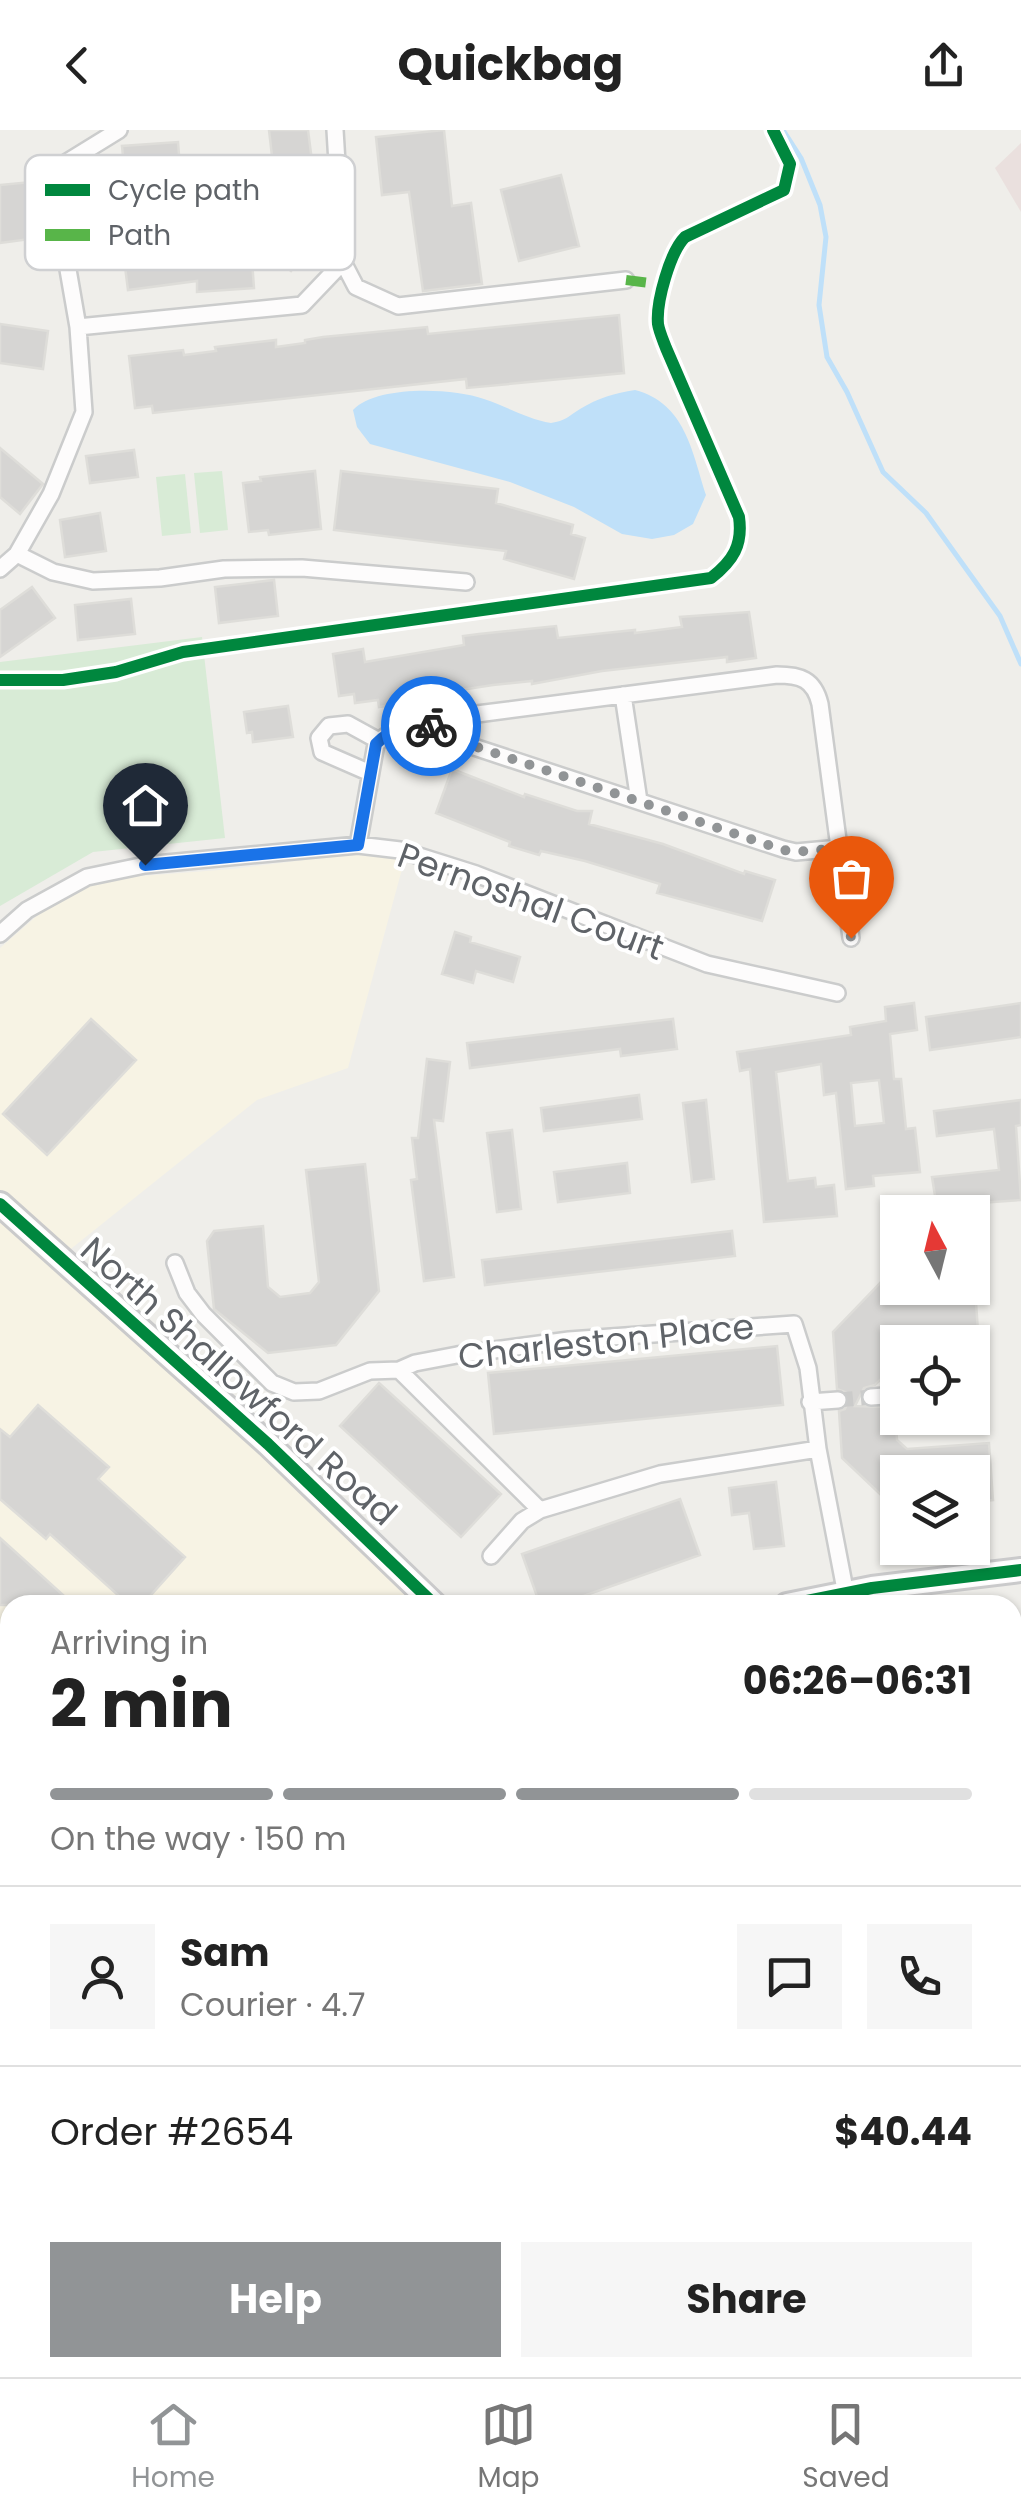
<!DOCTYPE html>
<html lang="en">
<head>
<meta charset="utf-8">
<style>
	:root { --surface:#fff; --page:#f6f6f6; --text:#222; --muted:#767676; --line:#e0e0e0; --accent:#919496 }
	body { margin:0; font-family:Poppins,sans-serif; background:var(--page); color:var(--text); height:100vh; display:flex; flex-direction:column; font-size:38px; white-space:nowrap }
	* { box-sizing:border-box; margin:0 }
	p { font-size:32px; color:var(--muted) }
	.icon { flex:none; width:55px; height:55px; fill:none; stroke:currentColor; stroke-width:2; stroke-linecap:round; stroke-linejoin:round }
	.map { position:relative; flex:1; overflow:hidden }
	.panel { position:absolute; left:0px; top:1465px; width:1022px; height:782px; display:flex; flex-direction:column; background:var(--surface); border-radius:30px 30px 0 0; box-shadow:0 2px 8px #0004 }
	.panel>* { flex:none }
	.needle { width:65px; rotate:353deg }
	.buttons { position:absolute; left:880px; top:1065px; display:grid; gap:20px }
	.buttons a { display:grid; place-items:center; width:110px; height:110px; border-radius:0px; background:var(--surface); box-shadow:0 2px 8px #0004; font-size:50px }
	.pin { position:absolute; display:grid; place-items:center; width:85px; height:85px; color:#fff; margin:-102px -42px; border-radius:50% 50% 50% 0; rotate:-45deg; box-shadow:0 0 10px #0007 }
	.pin .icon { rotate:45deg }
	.courier { position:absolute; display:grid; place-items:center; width:100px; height:100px; margin:-50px; border:8px solid #1a73e8; border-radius:50%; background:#fff; color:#222; box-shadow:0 2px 12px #0007 }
	.overview em { font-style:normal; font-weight:700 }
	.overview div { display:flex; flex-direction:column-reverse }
	.overview { display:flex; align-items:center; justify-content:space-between; height:170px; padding:0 50px }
	h1 { font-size:65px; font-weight:700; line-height:75px }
	.bar { display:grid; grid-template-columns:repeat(4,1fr); gap:15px 10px; align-content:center; height:120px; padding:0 50px }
	.bar i { height:12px; border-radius:8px; background:var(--line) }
	.bar .selected { background:var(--accent) }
	.bar p { grid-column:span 4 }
	.line { display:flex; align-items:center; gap:25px; padding:0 50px; border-top:2px solid var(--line) }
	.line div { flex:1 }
	.round { display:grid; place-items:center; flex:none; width:105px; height:105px; border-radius:0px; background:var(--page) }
	.button { display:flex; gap:20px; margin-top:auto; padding:20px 50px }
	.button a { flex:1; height:115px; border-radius:0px; background:var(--accent); color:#fff; font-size:40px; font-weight:700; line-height:115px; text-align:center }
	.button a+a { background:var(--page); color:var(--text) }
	header { display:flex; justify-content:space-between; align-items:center; height:130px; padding:0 50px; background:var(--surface); font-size:45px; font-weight:700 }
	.tabs { display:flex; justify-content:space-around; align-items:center; height:140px; border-top:2px solid var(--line); background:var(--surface); font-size:28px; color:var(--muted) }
	.tabs a { display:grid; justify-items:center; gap:5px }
	.tabs .selected { color:var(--accent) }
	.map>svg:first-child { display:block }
	.commercial { fill:#f7f3e4 }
	.medical { fill:#eae0de }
	.green { fill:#d8ebd6 }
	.water { fill:#bfe0f9 }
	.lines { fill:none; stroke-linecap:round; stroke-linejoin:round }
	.stream { stroke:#bfe0f9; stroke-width:5 }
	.building { fill:#d6d5d3; stroke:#deddd9; stroke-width:2.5; fill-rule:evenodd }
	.street-tunnel { stroke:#cbcbca; stroke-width:15; stroke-dasharray:15 8; stroke-linecap:butt }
	.street-casing { stroke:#cbcccc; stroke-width:20 }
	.secondary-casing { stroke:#cacacb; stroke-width:28 }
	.street { stroke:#fdfcfc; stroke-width:15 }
	.secondary { stroke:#fdfcfc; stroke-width:22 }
	.quiet { stroke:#58b549; stroke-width:10; stroke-dasharray:20 10; stroke-linecap:butt }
	.cycleway-casing { stroke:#fff; stroke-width:19 }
	.cycleway { stroke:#00873e; stroke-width:12 }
	.done { stroke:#919496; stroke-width:10; stroke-dasharray:0 18 }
	.route { stroke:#1a73e8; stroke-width:12 }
	.labels { text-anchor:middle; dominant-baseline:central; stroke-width:8; stroke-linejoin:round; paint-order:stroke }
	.street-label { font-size:35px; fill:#5f6368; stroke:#fff }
	.key { fill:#fff; stroke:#cfd0d2; stroke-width:2.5 }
	.key-label { font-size:28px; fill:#5f6368 }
</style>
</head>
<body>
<header><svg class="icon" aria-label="back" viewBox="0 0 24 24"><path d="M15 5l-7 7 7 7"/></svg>Quickbag<svg class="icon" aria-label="share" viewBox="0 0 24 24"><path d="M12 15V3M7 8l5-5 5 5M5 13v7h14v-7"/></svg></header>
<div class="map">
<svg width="1021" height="2247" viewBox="0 0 1021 2247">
	<rect width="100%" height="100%" fill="#efeeea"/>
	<path class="commercial" d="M 408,717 L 348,938 L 257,970 L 57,1130 L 208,1275 L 430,1475 L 10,1475 L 10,2238 L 244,2238 L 162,2247 L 0,2247 L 0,818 L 77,751 L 232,739 Z"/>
	<path class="medical" d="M 1021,13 L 1021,82 L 995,38 Z"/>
	<path class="green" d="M 222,341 L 228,400 L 200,403 L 194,343 Z
		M 185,344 L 191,403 L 162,406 L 156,347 Z
		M 202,507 L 225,708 L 93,722 L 0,776 L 0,532 Z"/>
	<path class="water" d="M 635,260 C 685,273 692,321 706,365 L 693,394 L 674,405 L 652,409 L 622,404 L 574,377 L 510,352 L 370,314 L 357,297 L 353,280 C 377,255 452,258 484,269 C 506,276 527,289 551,293 C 565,291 569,286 580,279 C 598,268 615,263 635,260 Z"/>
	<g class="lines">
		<path class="stream" d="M 783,0 L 801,28 L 820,75 L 826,107 L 819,175 L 827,227 L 847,262 L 883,342 L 926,383 L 1000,486 L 1021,534"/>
	</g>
	<path class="building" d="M 269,0 L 308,0 L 313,39 L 274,44 Z
		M 444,0 L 452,76 L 471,73 L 482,154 L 423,161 L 409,62 L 382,65 L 376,7 Z
		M 178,12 L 181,51 L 126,56 L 130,110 L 92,113 L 87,50 L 116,48 L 114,27 L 123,27 L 122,16 Z
		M 561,45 L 579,116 L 519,131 L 501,60 Z
		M 31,52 L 38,108 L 0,113 L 0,55 Z
		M 303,70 L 329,94 L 291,141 L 263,119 Z
		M 180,113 L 181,122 L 251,117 L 254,158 L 197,162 L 197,151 L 128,160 L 123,121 Z
		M 619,185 L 624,243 L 467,258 L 466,249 L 153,283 L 152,276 L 135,278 L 129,226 L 183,220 L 184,225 L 216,221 L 215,217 L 276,210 L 276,217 L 305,213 L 305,210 L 323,207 L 427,197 L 428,204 Z
		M 0,194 L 48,201 L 43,239 L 0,233 Z
		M 0,318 L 43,354 L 20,384 L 0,367 Z
		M 134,320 L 138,347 L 90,353 L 86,326 Z
		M 315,341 L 321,399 L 269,405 L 268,400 L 249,402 L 243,353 L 261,351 L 260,347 Z
		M 341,341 L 498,359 L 496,373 L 573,395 L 571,404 L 585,408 L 574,449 L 504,429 L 506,421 L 334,400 Z
		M 100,383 L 106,421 L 65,427 L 60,390 Z
		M 274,450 L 278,486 L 219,493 L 215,457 Z
		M 32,457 L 55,488 L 0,527 L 0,480 Z
		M 131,469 L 135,504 L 78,510 L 75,475 Z
		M 749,482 L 756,528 L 727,532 L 727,527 L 602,541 L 532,554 L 532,551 L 493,555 L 409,568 L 410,572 L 379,577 L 378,570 L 355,573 L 354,564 L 339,566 L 333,524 L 363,519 L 365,532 L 464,515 L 463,506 L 479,504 L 556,496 L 558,508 L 635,500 L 635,503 L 682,497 L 680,487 Z
		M 288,576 L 293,607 L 253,612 L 252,602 L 247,603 L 244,582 Z
		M 452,639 L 524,667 L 525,664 L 577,681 L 592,681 L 589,694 L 663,714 L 744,744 L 745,741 L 775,750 L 762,791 L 657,763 L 660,754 L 585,731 L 541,721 L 539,725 L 509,716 L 510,712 L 436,683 Z
		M 455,802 L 471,807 L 470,812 L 520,827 L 513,852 L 476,841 L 473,853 L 442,844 Z
		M 914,873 L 917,900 L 890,904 L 894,949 L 901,949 L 906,999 L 915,998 L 920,1042 L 873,1046 L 874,1056 L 846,1059 L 836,963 L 824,965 L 821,934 L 776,942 L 788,1051 L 815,1048 L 816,1057 L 834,1055 L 837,1086 L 764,1092 L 750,939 L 740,941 L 737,922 L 851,905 L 850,897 L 886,891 L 885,877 ZM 879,950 L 884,993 L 855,996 L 851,953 Z
		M 1021,873 L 1021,907 L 930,920 L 926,887 Z
		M 91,889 L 136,930 L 47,1025 L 3,984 Z
		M 673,889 L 677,919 L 621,926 L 620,919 L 470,938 L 467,913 Z
		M 427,929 L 450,932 L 443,991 L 434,990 L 454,1147 L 424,1151 L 411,1050 L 417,1049 L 412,1008 L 418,1008 Z
		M 639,965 L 642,989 L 544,1001 L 541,978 Z
		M 706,970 L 714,1049 L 692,1052 L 683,973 Z
		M 1021,970 L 1021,995 L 1016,996 L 1021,1070 L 937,1076 L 938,1082 L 919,1082 L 917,1068 L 935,1066 L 932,1047 L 999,1040 L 994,999 L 937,1006 L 934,981 Z
		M 512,1000 L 521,1079 L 497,1082 L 487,1003 Z
		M 627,1033 L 630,1063 L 558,1072 L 554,1042 Z
		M 365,1034 L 379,1161 L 336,1215 L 268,1223 L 214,1179 L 207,1111 L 214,1101 L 263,1096 L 268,1157 L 280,1167 L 310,1163 L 319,1152 L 306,1040 Z
		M 732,1101 L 735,1126 L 485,1155 L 482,1130 Z
		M 898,1150 L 898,1158 L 975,1158 L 978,1201 L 899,1207 L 889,1217 L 892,1246 L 883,1247 L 875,1255 L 864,1258 L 855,1276 L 883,1277 L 884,1282 L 895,1282 L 897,1310 L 907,1319 L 989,1313 L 993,1370 L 972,1372 L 972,1342 L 898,1342 L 898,1381 L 842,1328 L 839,1281 L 845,1279 L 849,1270 L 847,1263 L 837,1259 L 833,1202 L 882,1151 Z
		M 777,1216 L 783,1275 L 494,1304 L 488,1243 Z
		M 379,1253 L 501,1364 L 461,1407 L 340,1296 Z
		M 38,1275 L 109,1337 L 98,1349 L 185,1427 L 142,1475 L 129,1475 L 50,1404 L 46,1409 L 0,1369 L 0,1299 L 10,1307 Z
		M 776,1352 L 784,1416 L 754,1419 L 749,1383 L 732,1385 L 729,1358 Z
		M 680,1369 L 700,1425 L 558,1475 L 540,1475 L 522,1424 Z
		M 0,1408 L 74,1475 L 0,1475 Z"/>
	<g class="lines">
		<path class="street-tunnel" d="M 838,1270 L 871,1267"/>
		<g class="street-casing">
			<path id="street" d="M 335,0 L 343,132
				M 78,197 L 302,175 L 343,132 L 356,157 L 398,176 L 626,150
				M 17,424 L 51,364 L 84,282 L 78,197 L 51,42 L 119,0
				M 0,439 L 17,424 L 53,442 L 93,451 L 160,448 L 224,439 L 302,438 L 466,452
				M 623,565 L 639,671
				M 445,596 L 477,584 L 777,545 C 800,545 814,549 820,574 L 851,808
				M 370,643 L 322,622 L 319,608 L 329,596 L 348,594 L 379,611
				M 358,715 L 376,614 C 395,594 419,596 445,596 L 454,606 L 474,617 L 783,719 L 796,722 L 839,718
				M 0,804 L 27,780 L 87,747 L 145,735 L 358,715 L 400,720 L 476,744 L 707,834 L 837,863
				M 175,1133 L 187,1163 L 203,1184 L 272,1253 L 294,1262 L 319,1261 L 370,1241 L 399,1240 L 540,1380
				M 399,1240 L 415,1233 L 457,1225 L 569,1210 L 794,1194 L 808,1238 L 818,1319 L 848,1475
				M 871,1267 L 898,1265
				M 810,1272 L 838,1270
				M 491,1426 L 522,1391 L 540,1380 L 660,1344 L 818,1319
				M 1012,1521 L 1021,1529
				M 1012,1796 L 1021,1810
				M 1012,1855 L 1021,1850
				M 1012,2106 L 1021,2105"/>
		</g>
		<g class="secondary-casing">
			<path id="secondary" d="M 0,1074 L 268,1314 L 435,1475
				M 787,1475 L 872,1458 L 1021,1440
				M 1012,2182 L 1021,2181
				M 870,2238 L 874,2247
				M 526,2247 L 602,2238"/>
		</g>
		<use href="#street" class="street"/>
		<use href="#secondary" class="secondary"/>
		<path class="quiet" d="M 626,150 L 665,155"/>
		<g class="cycleway-casing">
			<path id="cycleway" d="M 0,550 L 63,550 L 116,542 L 183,522 L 711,448 C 733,431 743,415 739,387 L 666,218 C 663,210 659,201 658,194 C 656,172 670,122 685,107 L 784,60 L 790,34 L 773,0
				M 0,1074 L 268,1314 L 435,1475
				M 787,1475 L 872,1458 L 1021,1440"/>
		</g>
		<use href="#cycleway" class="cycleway"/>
	</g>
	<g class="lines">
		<path class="done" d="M 431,596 L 444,596 L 454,606 L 474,616 L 783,720 L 796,722 L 840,718 L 851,808"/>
		<path class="route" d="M 145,735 L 358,715 L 376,614 C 391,598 410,596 431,596"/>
	</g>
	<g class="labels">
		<g class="street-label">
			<text transform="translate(531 771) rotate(20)">Pernoshal Court</text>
			<text transform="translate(606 1211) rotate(-6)">Charleston Place</text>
			<text transform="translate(239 1251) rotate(42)">North Shallowford Road</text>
		</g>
	</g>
	<rect x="25" y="25" width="330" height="115" rx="15" class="key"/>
	<rect x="45" y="54" width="45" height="12" fill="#00873e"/>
	<rect x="45" y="99" width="45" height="12" fill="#58b549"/>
	<g class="key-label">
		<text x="108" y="70">Cycle path</text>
		<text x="108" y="115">Path</text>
	</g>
</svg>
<div class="buttons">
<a><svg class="needle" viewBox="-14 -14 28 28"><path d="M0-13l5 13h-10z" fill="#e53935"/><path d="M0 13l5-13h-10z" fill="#767676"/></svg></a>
<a><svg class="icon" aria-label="locate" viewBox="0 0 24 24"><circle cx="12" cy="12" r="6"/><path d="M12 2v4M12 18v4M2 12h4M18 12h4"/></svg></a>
<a><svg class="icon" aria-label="layers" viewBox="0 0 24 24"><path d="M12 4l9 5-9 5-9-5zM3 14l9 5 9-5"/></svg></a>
</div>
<div class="pin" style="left:851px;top:808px;background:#ea580c"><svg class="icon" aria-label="bag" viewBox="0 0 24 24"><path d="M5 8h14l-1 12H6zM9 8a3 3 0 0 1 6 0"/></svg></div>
<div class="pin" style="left:145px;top:735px;background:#1f2937"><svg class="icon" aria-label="home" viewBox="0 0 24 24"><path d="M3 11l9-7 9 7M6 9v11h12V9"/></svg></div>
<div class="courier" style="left:431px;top:596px"><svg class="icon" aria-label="bike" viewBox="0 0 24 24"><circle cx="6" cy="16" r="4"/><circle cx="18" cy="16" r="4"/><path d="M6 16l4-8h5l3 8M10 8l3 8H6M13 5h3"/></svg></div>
<section class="panel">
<div class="overview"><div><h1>2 min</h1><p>Arriving in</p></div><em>06:26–06:31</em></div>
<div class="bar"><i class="selected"></i><i class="selected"></i><i class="selected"></i><i></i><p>On the way · 150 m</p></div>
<div class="line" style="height:180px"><a class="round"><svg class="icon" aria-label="person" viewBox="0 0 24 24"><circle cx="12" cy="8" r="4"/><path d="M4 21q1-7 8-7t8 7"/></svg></a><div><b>Sam</b><p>Courier · 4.7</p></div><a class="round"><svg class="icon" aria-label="chat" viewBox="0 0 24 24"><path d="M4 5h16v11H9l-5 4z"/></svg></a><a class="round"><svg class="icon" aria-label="phone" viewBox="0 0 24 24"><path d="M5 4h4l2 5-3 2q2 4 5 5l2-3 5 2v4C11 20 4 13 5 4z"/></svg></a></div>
<div class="line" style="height:130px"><div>Order #2654</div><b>$40.44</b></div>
<div class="button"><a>Help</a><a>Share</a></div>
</section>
</div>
<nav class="tabs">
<a class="selected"><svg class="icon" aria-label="home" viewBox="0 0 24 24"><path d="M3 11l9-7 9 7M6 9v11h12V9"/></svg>Home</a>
<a><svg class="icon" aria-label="map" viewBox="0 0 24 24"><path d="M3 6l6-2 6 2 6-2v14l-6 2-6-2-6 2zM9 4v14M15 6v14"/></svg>Map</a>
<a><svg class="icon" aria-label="saved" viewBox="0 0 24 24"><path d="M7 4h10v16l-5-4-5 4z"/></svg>Saved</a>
</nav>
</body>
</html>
